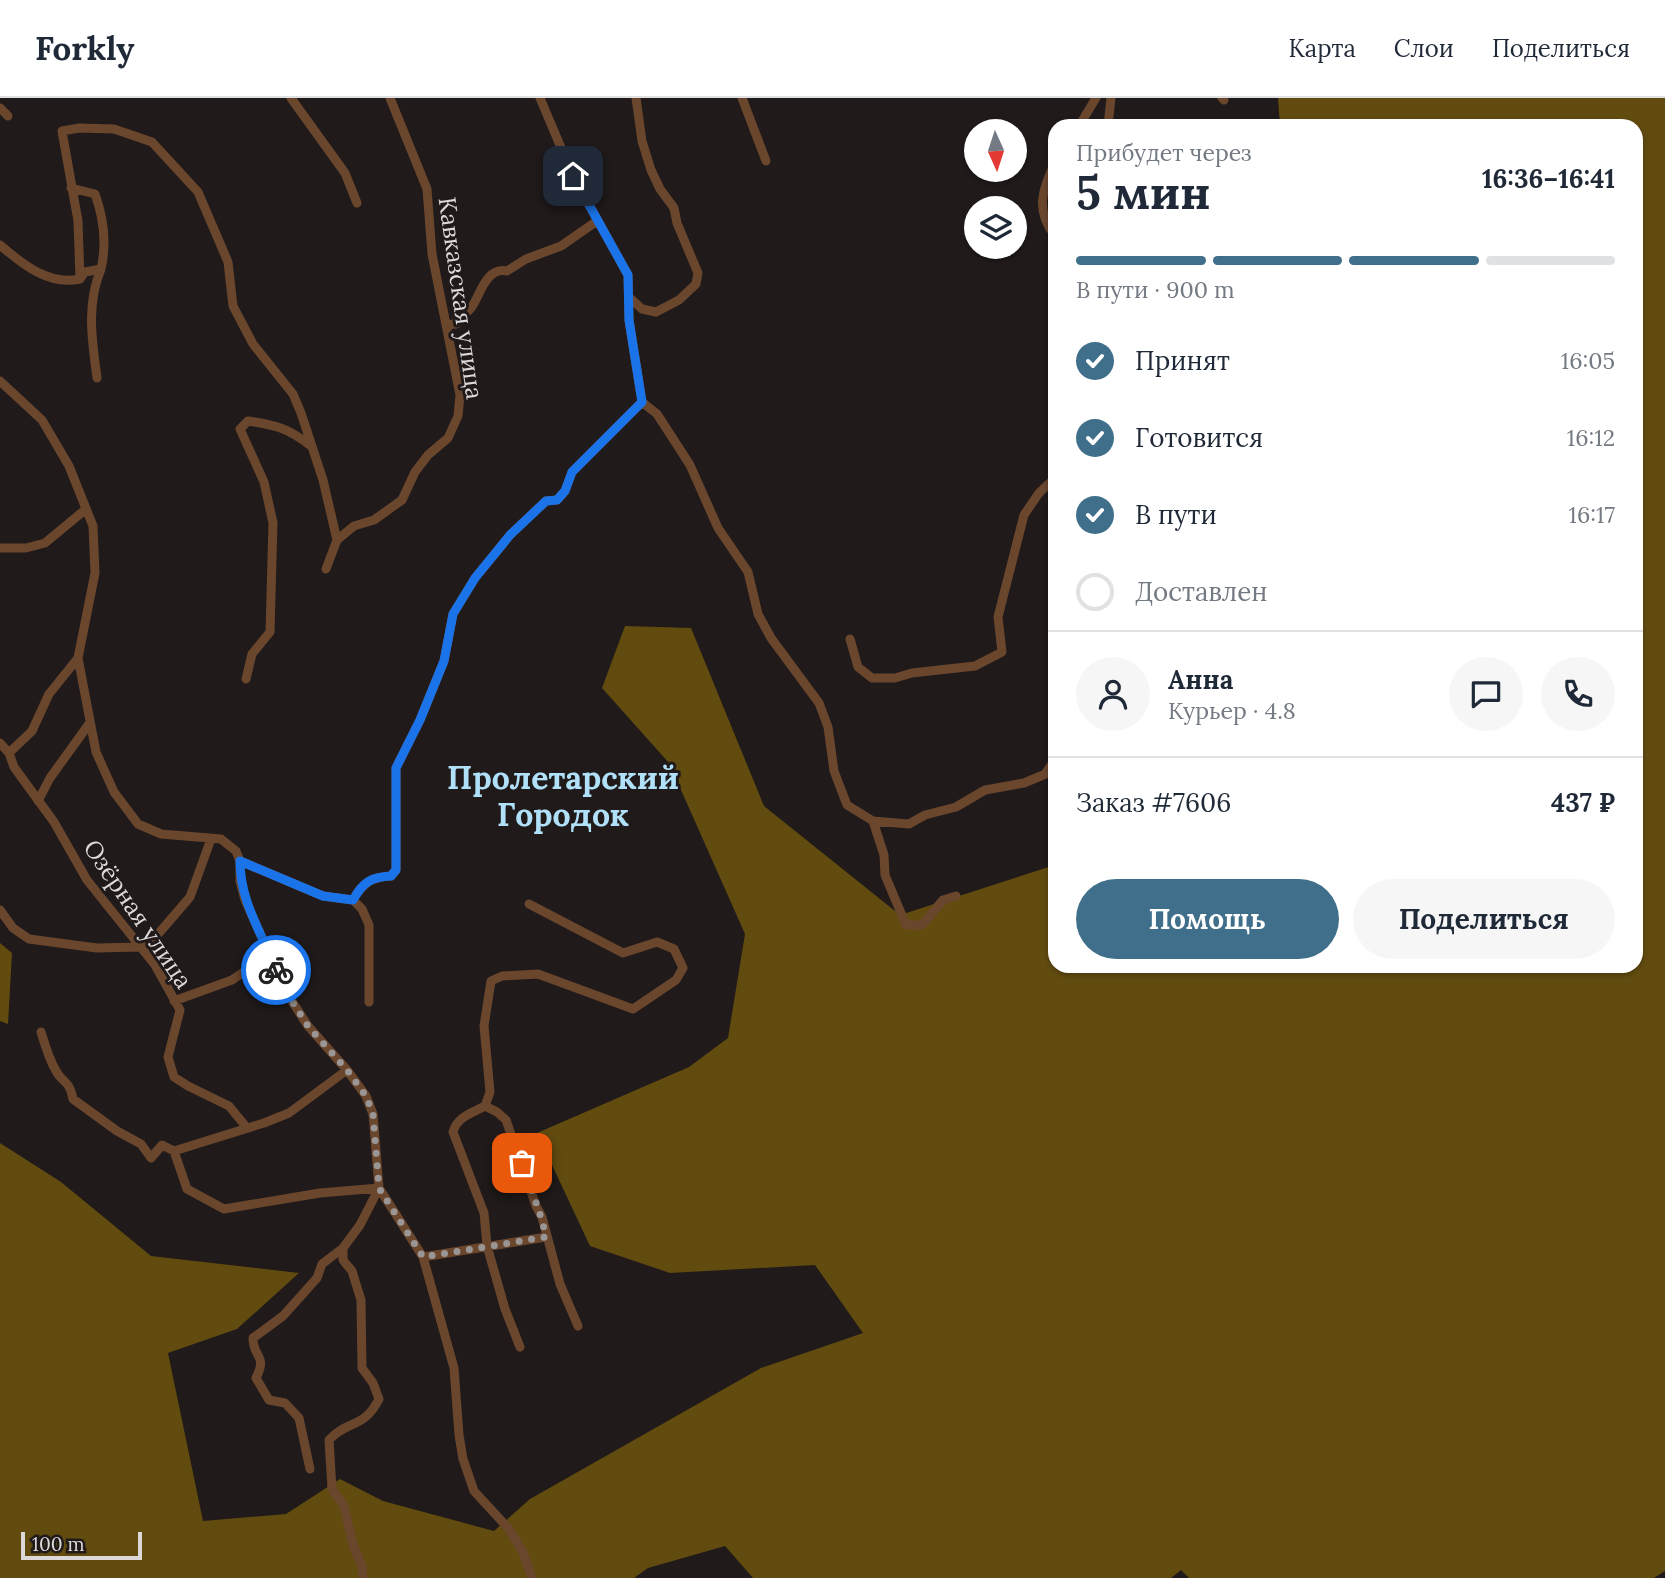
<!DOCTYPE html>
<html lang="ru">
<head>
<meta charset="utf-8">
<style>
	:root { --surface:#fff; --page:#f6f6f7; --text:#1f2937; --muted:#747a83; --line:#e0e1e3; --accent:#3f6f8a }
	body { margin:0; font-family:Lora,serif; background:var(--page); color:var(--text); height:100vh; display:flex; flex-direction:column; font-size:26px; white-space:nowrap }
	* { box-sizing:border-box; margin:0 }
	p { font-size:23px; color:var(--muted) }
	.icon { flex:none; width:38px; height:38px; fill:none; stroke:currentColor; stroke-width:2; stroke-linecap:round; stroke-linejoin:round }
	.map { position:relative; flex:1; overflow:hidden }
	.side { position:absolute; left:1048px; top:21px; width:595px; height:854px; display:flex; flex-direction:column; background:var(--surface); border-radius:21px; box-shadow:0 2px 5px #0004 }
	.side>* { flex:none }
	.needle { width:46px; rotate:177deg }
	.tools { position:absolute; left:964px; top:21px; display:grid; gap:14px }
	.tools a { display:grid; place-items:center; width:63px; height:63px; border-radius:50%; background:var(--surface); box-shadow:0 2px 5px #0004; font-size:35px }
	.scale { position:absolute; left:21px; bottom:18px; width:121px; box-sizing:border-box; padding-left:7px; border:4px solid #ddd9d8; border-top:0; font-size:19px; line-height:24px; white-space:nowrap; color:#ddd9d8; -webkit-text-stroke:5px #201a1a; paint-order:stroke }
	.pin { position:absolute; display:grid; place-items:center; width:60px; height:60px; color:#fff; margin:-30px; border-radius:14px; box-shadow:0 4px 10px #0006 }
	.courier { position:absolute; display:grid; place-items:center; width:70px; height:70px; margin:-35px; border:5px solid #1a73e8; border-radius:50%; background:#fff; color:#222; box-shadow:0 2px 9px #0007 }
	.headline em { font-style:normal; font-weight:800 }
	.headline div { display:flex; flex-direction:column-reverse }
	.headline { display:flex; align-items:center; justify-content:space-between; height:119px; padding:0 28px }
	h1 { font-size:46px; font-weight:800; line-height:52px }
	.bar { display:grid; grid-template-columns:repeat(4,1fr); gap:10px 7px; align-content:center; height:84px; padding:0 28px }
	.bar i { height:9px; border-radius:5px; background:var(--line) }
	.bar .active { background:var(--accent) }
	.bar p { grid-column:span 4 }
	.line { display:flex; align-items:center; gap:18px; padding:0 28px; border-top:2px solid var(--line) }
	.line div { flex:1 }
	.round { display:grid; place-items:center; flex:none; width:74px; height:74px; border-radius:37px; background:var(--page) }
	ol { padding:0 28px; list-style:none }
	li { display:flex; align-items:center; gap:21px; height:77px }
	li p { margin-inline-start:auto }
	li .icon { padding:7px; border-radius:50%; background:var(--accent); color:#fff; stroke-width:4 }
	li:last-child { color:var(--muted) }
	li i { width:38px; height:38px; border:4px solid var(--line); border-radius:50% }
	.button { display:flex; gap:14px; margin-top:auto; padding:14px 28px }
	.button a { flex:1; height:80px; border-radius:42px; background:var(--accent); color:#fff; font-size:28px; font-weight:800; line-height:80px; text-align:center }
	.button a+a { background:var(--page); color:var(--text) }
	header { display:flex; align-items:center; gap:42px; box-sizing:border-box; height:98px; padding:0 35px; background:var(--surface); border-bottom:2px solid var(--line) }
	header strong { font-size:33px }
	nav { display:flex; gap:38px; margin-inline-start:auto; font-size:24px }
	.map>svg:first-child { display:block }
	.forest { fill:#614b0f }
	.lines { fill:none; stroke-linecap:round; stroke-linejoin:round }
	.street { stroke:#6a462d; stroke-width:9 }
	.done { stroke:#9b9696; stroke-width:7; stroke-dasharray:0 12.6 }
	.route { stroke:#1a73e8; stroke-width:9 }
	.labels { text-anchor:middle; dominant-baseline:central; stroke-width:6; stroke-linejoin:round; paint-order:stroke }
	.street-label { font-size:24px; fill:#ddd9d8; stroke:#201a1a }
	.district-label { font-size:32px; font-weight:bold; fill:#b1e1f9; stroke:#201a1a }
</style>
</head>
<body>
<header>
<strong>Forkly</strong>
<nav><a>Карта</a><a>Слои</a><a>Поделиться</a></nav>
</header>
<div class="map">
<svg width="1665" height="1480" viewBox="0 0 1665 1480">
	<rect width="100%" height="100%" fill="#201a1a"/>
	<path class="forest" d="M 1278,0 L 1665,0 L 1665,1473 L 1654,1480 L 1189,1480 L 1181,1472 L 1171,1480 L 753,1480 L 725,1448 L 648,1470 L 634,1480 L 0,1480 L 0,1045 L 61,1084 L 151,1158 L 299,1175 L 237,1231 L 168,1255 L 203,1423 L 286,1416 L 340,1381 L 383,1403 L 494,1433 L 530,1401 L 761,1270 L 863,1235 L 815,1167 L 670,1175 L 590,1148 L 537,1035 L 689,969 L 728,940 L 745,836 L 669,665 L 602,590 L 625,528 L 691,530 L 764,708 L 900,817 L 1055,767 L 1055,868 L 1636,868 L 1636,28 L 1280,28 Z
		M 0,845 L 12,855 L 8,926 L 0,923 Z"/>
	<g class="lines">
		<path class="street" d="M 291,0 L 345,75 L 357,105
			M 540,0 L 573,78 L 628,177 L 629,222 L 642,304 L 657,316 L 690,367 L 718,430 L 748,474 L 758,516 L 771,540 L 819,605 L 828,629 L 834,673 L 847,707 L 873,723 L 909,726 L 925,717 L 956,709 L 985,692 L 1024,685 L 1055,672
			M 742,0 L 766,63
			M 1222,0 L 1224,2
			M 0,10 L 8,18
			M 1079,28 L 1096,0
			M 1108,28 L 1111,0
			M 1055,65 C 1042,91 1035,113 1055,138
			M 71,90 L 95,96 C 104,121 107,145 101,171
			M 0,147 C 22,166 49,188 80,181 L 78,123 L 62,33 L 79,30 L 114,31 L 152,44 L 198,94 L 228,164 L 233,208 L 253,246 L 293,296 L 301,315 L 323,382 L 337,442 L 326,471
			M 80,181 L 85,174 L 101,171 C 86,207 92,242 97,280
			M 629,199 L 642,211 L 656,214 L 679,202 L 696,186 L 698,175 L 677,125 L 674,110 L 660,91 L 651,72 L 642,43 L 636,0
			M 446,227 L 456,226 L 456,223 C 461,218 470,214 473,207 C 481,194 487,169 507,173 L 526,161 L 561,148 L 597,123
			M 0,283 L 42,322 L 69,368 L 93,428 L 95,475 L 78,560 L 96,654 L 114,694 L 138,726 L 161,736 L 221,741 L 236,753 L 240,763 L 240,783 L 245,802 L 288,897 L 308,928 L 347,972 L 366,998 L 373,1016 L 379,1090 L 423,1159 L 454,1270 L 459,1337 L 463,1361 L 474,1393 L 508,1430 L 523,1454 L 532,1480
			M 1636,426 L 1638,443
			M 337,442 L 354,428 L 374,422 L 402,402 L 415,374 L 428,357 L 448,340 L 458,318 L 460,297 L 432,156 L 427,91 L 390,0
			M 0,450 L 26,450 L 45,445 L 86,411
			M 850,541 L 858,569 L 872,580 L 895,580 L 912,575 L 975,568 L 1002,554 L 998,519 L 1024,417 L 1039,395 L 1055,380
			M 246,581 L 252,556 L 270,534 L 273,425 L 264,384 L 240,331 L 248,323 C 276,327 288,330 311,348
			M 0,645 L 9,655 L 14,669 L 54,724 L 87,782 L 155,867 L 180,912 L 168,959 L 174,979 L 188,988 L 229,1008 L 247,1030
			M 9,655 L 32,633 L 49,596 L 78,560
			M 1046,675 L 1055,661
			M 38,703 L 50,680 L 89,626
			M 873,723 L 884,757 L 885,777 L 906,827 L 922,827 L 943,802 L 956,798
			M 240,763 L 323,798 L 353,802 L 362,811 L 369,827 L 369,904
			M 353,802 C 363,785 371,779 391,778 L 396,772 L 396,670 L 420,622 L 444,563 L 453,516 L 475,480 L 510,437 L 546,403 L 557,402 L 565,393 L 572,374 L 642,304
			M 0,812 L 13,830 L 29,841 L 97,850 L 139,849 L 159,835 L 190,799 L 211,741
			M 174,903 L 232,882 L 270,856
			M 41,934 C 45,947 49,961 56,973 C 63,986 69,981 73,1001 L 117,1033 L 141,1046 L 151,1060 L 162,1047 L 174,1053 L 187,1091 L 224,1111 L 320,1095 L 379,1090
			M 485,1008 L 490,994 L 484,928 L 491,883 L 502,878 L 538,876 L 633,911 L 676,882 L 683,870 L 674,851 L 657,844 L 623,855 L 529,806
			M 485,1008 C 472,1015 457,1019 453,1034 L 484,1115 L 487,1148 L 505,1211 L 520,1249
			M 485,1008 L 497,1014 L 506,1022 L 536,1108 L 542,1119 L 560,1186 L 578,1228
			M 174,1053 L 264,1025 L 289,1015 L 347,972
			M 423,1159 L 546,1139
			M 310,1371 L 299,1320 L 285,1305 L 269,1302 L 256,1280 C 268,1256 253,1261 253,1240 L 283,1218 L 317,1180 L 322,1166 L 343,1150
			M 363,1480 L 362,1468 L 353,1447 L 344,1408 L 332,1391 L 329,1342 C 347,1322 364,1331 379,1301 L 373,1285 L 362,1270 L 361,1202 L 352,1173 L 343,1162 L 343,1150 L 360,1127 L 379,1090"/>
	</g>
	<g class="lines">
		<path class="done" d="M 276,872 L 288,897 L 308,928 L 347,972 L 366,998 L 373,1016 L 379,1090 L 423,1159 L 546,1139 C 541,1114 530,1090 522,1065"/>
		<path class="route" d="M 276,872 C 262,835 240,804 240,763 L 323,798 L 353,802 C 363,784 371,779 391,778 L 396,772 L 396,670 L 420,622 L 444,563 L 453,516 L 475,480 L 510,437 L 546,403 L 557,402 L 565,393 L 572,374 L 642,304 L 629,222 L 628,177 L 573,78"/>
	</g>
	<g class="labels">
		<g class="street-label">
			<text transform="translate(461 200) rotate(82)">Кавказская улица</text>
			<text transform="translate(138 816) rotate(56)">Озёрная улица</text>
		</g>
		<g class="district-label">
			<text x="563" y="679">Пролетарский<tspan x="563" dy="37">Городок</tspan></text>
		</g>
	</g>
</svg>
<div class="tools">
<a><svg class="needle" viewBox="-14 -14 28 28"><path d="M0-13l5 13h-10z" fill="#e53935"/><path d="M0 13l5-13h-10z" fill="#747a83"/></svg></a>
<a><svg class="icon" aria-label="layers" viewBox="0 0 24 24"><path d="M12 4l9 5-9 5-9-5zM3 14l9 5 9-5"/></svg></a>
</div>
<div class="scale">100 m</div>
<div class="pin" style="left:522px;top:1065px;background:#ea580c"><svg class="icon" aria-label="bag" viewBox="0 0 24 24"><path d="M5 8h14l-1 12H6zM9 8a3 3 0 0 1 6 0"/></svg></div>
<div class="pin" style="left:573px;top:78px;background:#1f2937"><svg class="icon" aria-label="home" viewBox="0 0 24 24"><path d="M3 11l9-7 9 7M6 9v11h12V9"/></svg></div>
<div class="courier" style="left:276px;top:872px"><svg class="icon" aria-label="bike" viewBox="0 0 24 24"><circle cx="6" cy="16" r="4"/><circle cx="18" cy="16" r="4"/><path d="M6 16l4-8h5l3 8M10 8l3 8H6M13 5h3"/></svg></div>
<section class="side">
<div class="headline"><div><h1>5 мин</h1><p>Прибудет через</p></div><em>16:36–16:41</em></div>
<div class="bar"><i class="active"></i><i class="active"></i><i class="active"></i><i></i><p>В пути · 900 m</p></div>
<ol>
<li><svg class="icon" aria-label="check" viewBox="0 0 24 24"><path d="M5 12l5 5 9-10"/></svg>Принят<p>16:05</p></li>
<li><svg class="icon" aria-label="check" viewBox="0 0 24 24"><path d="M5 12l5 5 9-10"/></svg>Готовится<p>16:12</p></li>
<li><svg class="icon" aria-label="check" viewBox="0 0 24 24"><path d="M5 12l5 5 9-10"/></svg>В пути<p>16:17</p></li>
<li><i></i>Доставлен</li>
</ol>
<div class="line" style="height:126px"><a class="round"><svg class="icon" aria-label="person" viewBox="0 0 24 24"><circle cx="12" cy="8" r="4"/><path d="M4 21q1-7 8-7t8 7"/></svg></a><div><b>Анна</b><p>Курьер · 4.8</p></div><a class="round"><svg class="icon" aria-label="chat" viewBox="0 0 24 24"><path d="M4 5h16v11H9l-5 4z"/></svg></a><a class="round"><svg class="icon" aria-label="phone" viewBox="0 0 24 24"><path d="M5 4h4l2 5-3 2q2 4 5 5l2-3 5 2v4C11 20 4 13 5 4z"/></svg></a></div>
<div class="line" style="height:91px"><div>Заказ #7606</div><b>437 ₽</b></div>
<div class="button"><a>Помощь</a><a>Поделиться</a></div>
</section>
</div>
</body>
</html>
